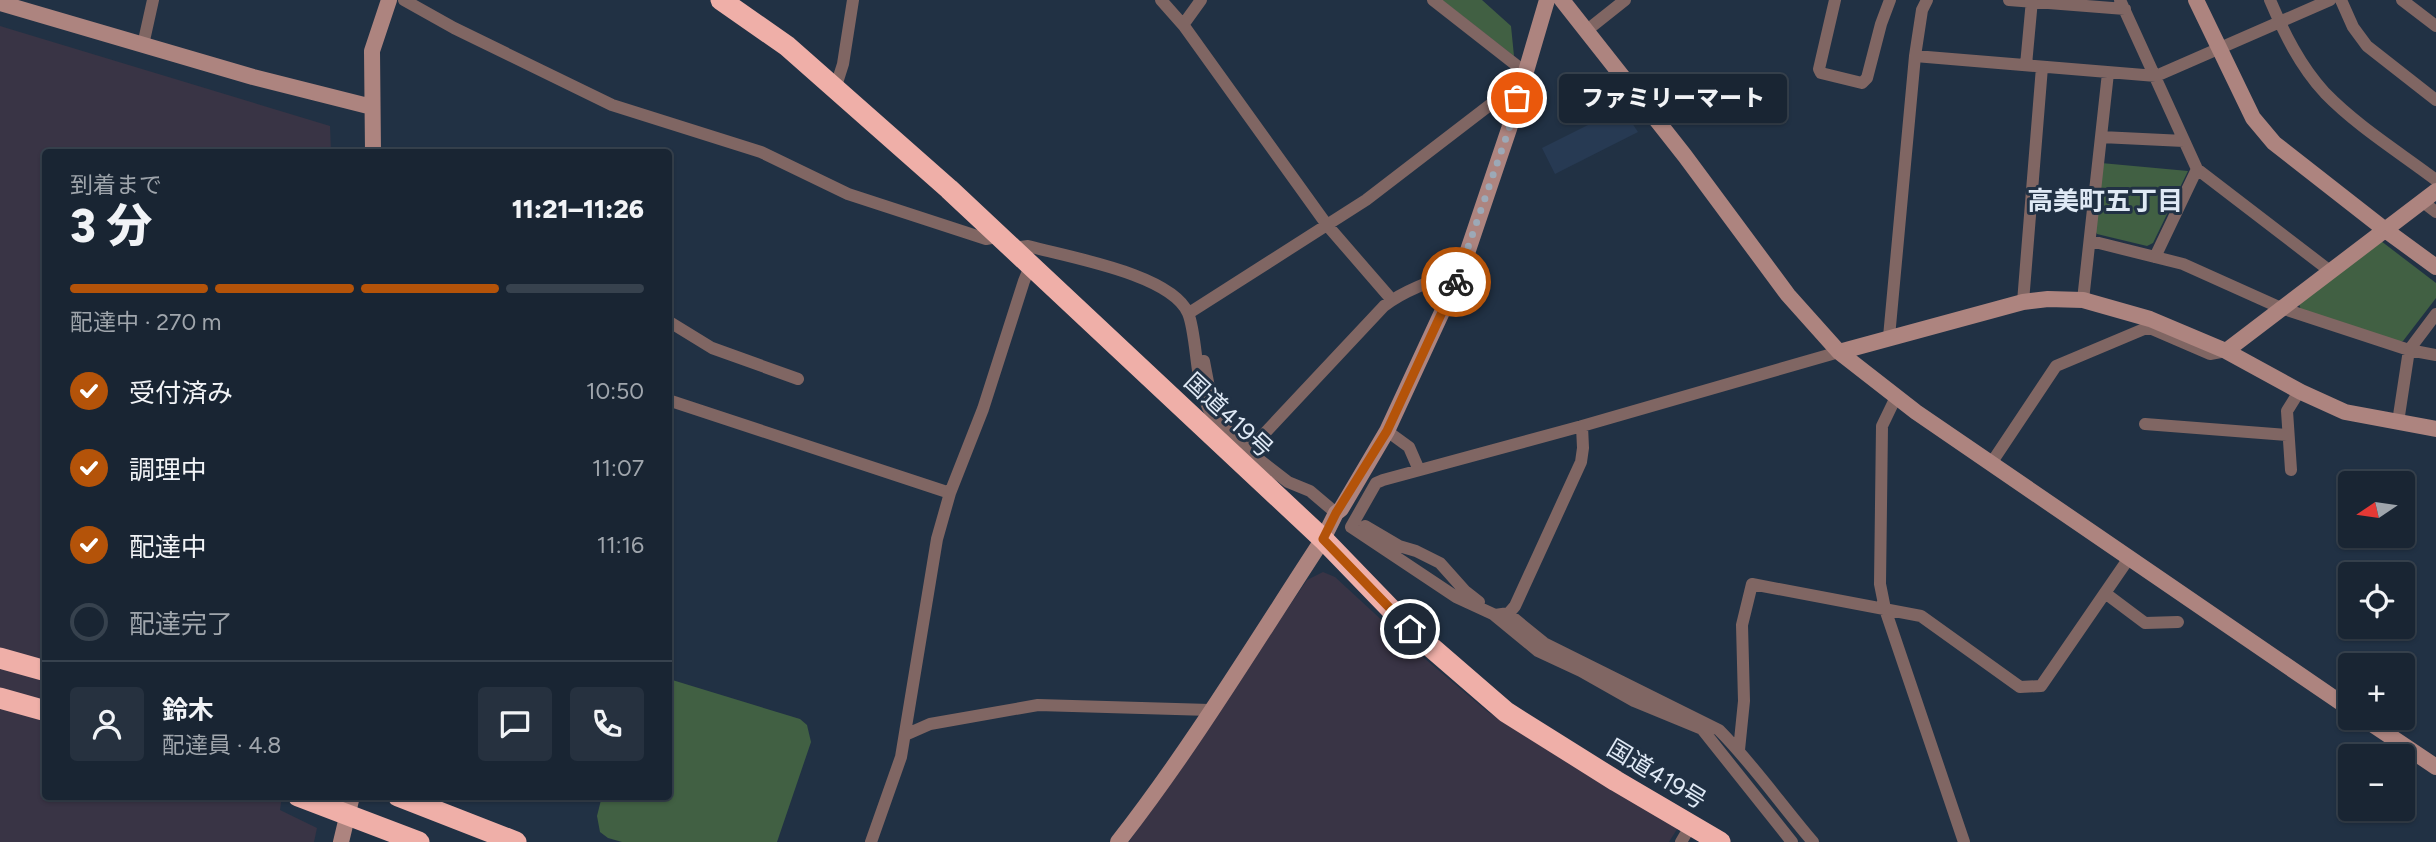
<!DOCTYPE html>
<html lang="ja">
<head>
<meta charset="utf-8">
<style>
	:root { --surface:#192533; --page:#26313f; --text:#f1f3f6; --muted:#9fa5ac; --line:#37424e; --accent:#b45309 }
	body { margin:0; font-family:Figtree,"Noto Sans JP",sans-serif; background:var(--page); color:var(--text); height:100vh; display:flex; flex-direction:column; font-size:26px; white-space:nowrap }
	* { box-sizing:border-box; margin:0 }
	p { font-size:23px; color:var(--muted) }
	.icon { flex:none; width:38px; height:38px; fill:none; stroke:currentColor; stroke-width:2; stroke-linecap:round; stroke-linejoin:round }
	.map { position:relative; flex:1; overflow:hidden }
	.side { position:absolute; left:42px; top:149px; width:630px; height:651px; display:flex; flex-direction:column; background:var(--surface); border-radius:7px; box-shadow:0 2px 5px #0004,0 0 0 2px var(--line) }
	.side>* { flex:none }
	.needle { width:46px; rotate:257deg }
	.buttons { position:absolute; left:2338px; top:471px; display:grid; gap:14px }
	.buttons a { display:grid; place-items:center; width:77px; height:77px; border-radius:7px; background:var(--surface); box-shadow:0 2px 5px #0004,0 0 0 2px var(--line); font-size:35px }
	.pin { position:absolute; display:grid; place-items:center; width:60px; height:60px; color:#fff; margin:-30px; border:4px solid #fff; border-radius:50%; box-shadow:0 2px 7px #0007 }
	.courier { position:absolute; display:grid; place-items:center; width:70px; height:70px; margin:-35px; border:5px solid #b45309; border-radius:50%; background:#fff; color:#222; box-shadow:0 2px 9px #0007 }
	.bubble { position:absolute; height:49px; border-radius:7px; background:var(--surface); box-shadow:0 2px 5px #0004,0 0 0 2px var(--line); font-size:23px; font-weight:800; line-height:49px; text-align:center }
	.head em { font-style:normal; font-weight:800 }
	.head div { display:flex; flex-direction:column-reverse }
	.head { display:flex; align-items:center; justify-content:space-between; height:119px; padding:0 28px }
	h1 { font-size:46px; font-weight:800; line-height:52px }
	.bar { display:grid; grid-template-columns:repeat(4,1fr); gap:10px 7px; align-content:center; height:84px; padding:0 28px }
	.bar i { height:9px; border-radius:5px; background:var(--line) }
	.bar .selected { background:var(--accent) }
	.bar p { grid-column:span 4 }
	.line { display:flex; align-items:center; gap:18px; padding:0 28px; border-top:2px solid var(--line) }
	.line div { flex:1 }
	.round { display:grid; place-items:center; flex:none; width:74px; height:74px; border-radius:7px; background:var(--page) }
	ol { padding:0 28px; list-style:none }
	li { display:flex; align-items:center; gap:21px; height:77px }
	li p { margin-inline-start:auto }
	li .icon { padding:7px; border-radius:50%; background:var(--accent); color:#fff; stroke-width:4 }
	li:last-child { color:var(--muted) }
	li i { width:38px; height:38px; border:4px solid var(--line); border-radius:50% }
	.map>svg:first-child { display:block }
	.built { fill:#273a53 }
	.industrial { fill:#393445 }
	.green { fill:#416043 }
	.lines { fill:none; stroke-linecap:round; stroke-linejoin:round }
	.street { stroke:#806663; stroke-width:12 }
	.secondary { stroke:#ad847f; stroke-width:16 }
	.highway { stroke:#efafa8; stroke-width:21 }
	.done { stroke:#9ca9b7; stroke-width:7; stroke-dasharray:0 12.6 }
	.route { stroke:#b45309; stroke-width:9 }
	.labels { text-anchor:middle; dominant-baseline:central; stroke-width:6; stroke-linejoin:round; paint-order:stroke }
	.street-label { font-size:24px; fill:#dfe9f5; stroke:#213144 }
	.neighbourhood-label { font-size:26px; font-weight:bold; fill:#dfe9f5; stroke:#213144 }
</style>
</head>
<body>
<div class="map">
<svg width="2436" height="842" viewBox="0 0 2436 842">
	<rect width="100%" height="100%" fill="#213144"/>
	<path class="built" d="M 1622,108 L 1638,132 L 1555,174 L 1542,148 Z"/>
	<path class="industrial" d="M 0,26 L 330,126 L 331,152 L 46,152 L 46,796 L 282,796 L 280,810 L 317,828 L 314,842 L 0,842 Z
		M 1323,572 L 1335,577 L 1411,647 L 1488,712 L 1679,826 L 1669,842 L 1129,842 L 1307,580 Z"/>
	<path class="green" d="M 1442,0 L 1482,0 L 1511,26 L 1514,56 Z
		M 2101,163 L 2188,171 L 2153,243 L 2147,246 L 2097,234 L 2094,229 Z
		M 2381,241 L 2436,283 L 2436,298 L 2403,341 L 2397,343 L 2302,313 L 2299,304 Z
		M 669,679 L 800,719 L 807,725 L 811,742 L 777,842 L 622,842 L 608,838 L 600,832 L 597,816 L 602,796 L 668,796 Z"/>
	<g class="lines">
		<path class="street" d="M 404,0 L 454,28 L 612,105 L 761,152 L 848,194 L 986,239 L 1001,236
			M 1161,0 L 1184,26 L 1327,225 L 1392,300
			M 1433,0 L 1525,72
			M 1835,0 L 1819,69 L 1821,73 L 1862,83 L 1867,78 L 1881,24 L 1890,0
			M 2009,0 L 2125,9
			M 2120,0 L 2197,169 L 2330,271
			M 2270,0 C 2284,33 2300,66 2325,93 C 2357,126 2399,152 2436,180
			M 2341,0 L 2353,27 L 2367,46 L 2436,100
			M 2402,0 L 2436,26
			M 1183,25 L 1201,0
			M 1586,31 L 1625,0
			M 143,45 L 153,0
			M 1915,56 L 2156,76 L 2330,0
			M 2026,65 L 2032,0
			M 836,86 L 843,64 L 853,0
			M 2101,137 L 2184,141
			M 2423,202 L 2436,212
			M 2091,241 L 2183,264 L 2281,308 L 2409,350 L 2436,355
			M 1013,248 L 1028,246 C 1068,257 1171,274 1188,313 C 1195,329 1196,368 1201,387 C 1205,407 1217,423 1223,442
			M 2155,257 L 2197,169
			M 2083,300 L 2108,73
			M 2023,302 L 2042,67
			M 1189,313 L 1366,200 L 1495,101 L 1517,98
			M 668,321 L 712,348 L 798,379
			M 1889,337 L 1915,56 L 1922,10 L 1927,0
			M 1204,361 L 1212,403 L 1223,415 L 1227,429 L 1248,451 L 1288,482 L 1310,491 L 1336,513
			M 1896,397 L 1882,426 L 1880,584 L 1885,609 L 1964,842
			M 668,400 L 950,493 L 937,539 L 901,757 L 871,842
			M 2398,422 L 2409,350 L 2436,314
			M 2145,424 L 2287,435
			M 1582,426 L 1583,448 L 1581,462 L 1515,606 L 1509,613 L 1495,615 L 1456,597 L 1351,527 L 1376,483 L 1383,480 L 1582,426 L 1839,352
			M 1387,431 L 1409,447 L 1419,470
			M 1241,462 L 1248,451 L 1384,306 C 1406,289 1435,280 1461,271
			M 1992,462 L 2056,366 L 2144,329 L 2152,329 L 2210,354 L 2226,351
			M 2291,470 L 2287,411 L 2300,390
			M 950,493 L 983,409 L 1024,281 L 1031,264
			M 1365,526 L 1399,546 L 1416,551 L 1440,563 L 1465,591 L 1479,602
			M 2105,593 L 2145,623 L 2178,622
			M 1493,614 L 1538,651 L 1581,671 L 1634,701 L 1702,729 L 1792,842
			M 1511,616 L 1544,643 L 1719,730 C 1752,763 1782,806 1813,842
			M 905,735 L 930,724 L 1038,705 L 1210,710
			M 1739,750 L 1744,701 L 1742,625 L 1752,584 L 1921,616 L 2020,687 L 2041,686 L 2129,558
			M 1681,842 L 1691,825"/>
		<path class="secondary" d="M 1562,0 L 1685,156 L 1788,295 L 1839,352 L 1916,412 L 2350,709
			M 2196,0 L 2253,118 L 2274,143 L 2384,229 L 2436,267
			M 0,3 L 253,77 L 372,107
			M 373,152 L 372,51 L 389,0
			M 2226,351 L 2436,191
			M 1839,352 L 2023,302 L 2048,299 L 2083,300 L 2150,319 L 2226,351 L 2301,392 L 2345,412 L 2436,429
			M 2363,718 L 2436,767
			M 341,842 L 352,796
			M 1118,842 C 1193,746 1256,641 1323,539 L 1336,513 L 1341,509 L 1387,431 L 1461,271 L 1509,129 L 1547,0"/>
		<path class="highway" d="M 721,0 L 787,46 L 949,189 L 1323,539 L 1410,629 L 1506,712 L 1616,781 L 1720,842
			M 0,658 L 46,671
			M 0,698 L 46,711
			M 298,796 L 419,842
			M 398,796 L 516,842"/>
	</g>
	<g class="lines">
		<path class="done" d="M 1456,282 L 1509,129 L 1517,98"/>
		<path class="route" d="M 1410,629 L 1323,539 L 1336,513 L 1387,431 L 1456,282"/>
	</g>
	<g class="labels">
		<g class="street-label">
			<text transform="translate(1229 415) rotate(43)">国道419号</text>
			<text transform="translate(1657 774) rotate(31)">国道419号</text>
		</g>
		<g class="neighbourhood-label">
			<text x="2105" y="201">高美町五丁目</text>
		</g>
	</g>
</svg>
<div class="buttons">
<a><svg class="needle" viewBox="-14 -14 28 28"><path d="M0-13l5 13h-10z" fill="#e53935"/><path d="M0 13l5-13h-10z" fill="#9fa5ac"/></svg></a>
<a><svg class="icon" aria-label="locate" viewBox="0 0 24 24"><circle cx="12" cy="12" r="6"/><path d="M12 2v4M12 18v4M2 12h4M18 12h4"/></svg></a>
<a>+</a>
<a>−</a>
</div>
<div class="pin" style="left:1517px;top:98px;background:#ea580c"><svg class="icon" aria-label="bag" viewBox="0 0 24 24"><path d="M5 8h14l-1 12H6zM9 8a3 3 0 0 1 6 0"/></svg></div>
<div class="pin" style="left:1410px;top:629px;background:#1f2937"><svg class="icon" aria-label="home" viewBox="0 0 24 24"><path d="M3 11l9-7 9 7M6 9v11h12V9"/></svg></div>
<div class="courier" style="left:1456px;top:282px"><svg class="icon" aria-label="bike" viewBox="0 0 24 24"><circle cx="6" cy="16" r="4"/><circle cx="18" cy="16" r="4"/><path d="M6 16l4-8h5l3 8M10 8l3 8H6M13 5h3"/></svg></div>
<div class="bubble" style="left:1559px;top:74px;width:228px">ファミリーマート</div>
<section class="side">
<div class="head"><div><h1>3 分</h1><p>到着まで</p></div><em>11:21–11:26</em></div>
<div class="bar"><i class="selected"></i><i class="selected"></i><i class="selected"></i><i></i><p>配達中 · 270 m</p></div>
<ol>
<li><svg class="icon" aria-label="check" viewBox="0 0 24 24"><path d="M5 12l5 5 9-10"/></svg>受付済み<p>10:50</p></li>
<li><svg class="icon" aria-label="check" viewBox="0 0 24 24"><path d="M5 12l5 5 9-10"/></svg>調理中<p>11:07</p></li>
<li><svg class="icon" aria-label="check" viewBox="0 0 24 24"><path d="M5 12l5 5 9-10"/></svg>配達中<p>11:16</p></li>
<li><i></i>配達完了</li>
</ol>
<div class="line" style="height:126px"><a class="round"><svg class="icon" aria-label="person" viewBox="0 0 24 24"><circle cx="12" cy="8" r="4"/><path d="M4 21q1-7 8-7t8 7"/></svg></a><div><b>鈴木</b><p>配達員 · 4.8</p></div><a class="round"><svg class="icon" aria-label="chat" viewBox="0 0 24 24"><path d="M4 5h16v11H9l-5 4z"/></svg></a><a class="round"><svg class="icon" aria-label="phone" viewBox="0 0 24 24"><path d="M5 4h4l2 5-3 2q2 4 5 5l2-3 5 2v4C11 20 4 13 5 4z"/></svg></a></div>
</section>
</div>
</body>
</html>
